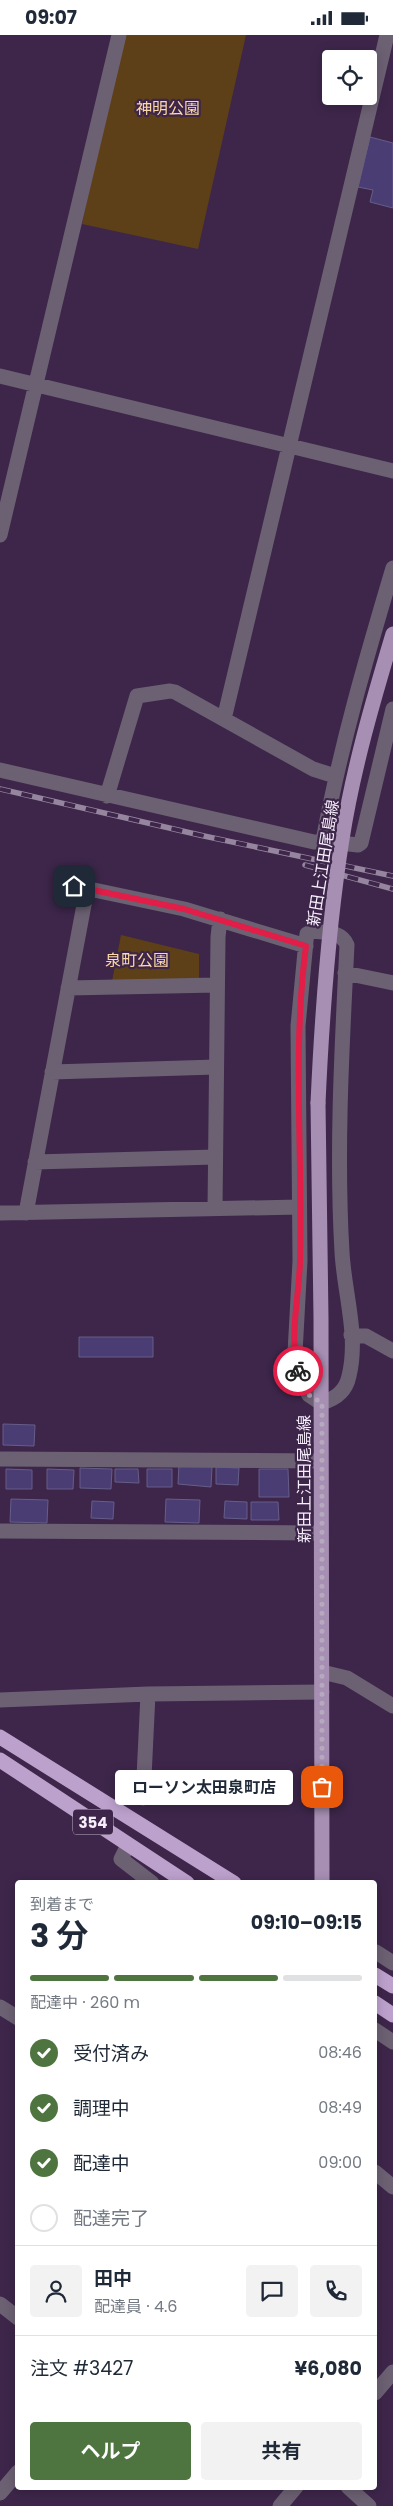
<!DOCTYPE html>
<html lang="ja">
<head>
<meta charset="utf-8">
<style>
	:root { --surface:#fff; --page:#f2f2f3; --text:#1f2937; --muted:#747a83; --line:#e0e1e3; --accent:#4e743f }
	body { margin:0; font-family:Poppins,"Noto Sans JP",sans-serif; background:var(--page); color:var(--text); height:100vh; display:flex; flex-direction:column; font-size:19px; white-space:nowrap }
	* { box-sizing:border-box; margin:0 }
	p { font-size:16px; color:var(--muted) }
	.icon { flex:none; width:28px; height:28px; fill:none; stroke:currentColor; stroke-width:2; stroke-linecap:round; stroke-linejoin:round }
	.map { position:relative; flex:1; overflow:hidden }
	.panel { position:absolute; left:15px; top:1845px; width:362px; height:610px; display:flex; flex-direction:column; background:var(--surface); border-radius:5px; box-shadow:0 2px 12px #0003 }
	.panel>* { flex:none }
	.tools { position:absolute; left:322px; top:15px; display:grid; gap:10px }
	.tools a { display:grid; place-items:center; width:55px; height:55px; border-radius:5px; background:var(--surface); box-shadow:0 2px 12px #0003; font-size:25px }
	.pin { position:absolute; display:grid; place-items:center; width:42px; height:42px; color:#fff; margin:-21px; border-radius:10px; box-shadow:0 2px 8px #0006 }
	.courier { position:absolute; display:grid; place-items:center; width:50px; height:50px; margin:-25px; border:4px solid #e11d48; border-radius:50%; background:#fff; color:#222; box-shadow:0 1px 6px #0007 }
	.bubble { position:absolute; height:35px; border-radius:5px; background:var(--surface); box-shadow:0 2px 12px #0003; font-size:16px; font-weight:700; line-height:35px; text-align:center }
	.headline em { font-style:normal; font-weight:700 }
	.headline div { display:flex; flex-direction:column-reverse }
	.headline { display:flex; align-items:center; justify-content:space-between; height:85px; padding:0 15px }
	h1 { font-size:32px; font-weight:700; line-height:38px }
	.bar { display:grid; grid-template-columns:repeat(4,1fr); gap:8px 5px; align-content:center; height:60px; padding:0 15px }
	.bar i { height:6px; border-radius:4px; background:var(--line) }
	.bar .on { background:var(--accent) }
	.bar p { grid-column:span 4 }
	.line { display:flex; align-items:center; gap:12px; padding:0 15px; border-top:1px solid var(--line) }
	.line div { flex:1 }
	.round { display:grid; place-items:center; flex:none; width:52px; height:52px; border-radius:5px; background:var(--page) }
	ol { padding:0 15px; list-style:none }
	li { display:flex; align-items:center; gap:15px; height:55px }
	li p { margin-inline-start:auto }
	li .icon { padding:5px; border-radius:50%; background:var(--accent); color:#fff; stroke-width:4 }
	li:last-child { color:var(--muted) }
	li i { width:28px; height:28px; border:2px solid var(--line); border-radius:50% }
	.button { display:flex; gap:10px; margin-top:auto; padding:10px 15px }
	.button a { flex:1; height:58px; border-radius:5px; background:var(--accent); color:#fff; font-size:20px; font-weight:700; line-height:58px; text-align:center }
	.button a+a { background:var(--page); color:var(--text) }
	.status { display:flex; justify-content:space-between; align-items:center; height:35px; padding:0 25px; background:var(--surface); direction:ltr }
	.status svg { height:14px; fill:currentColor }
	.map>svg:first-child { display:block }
	.green { fill:#5d4017 }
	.building { fill:#4a3d74; stroke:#665d89 }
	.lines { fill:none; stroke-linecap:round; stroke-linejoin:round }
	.minor { stroke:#6c6173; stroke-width:15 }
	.major { stroke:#a68fb3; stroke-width:15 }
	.highway { stroke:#bca1cd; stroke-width:15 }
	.rail-casing { stroke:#96859f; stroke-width:5.5 }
	.rail { stroke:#3d264a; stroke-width:4; stroke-dasharray:11; stroke-linecap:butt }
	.major-bridge { stroke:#a68fb3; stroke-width:15 }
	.done { stroke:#b6a8be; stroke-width:5; stroke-dasharray:0 9 }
	.route { stroke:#e11d48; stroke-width:6 }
	.labels { text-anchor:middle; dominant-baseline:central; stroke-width:4.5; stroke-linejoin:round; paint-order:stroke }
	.shield { fill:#3d264a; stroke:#bfb2c7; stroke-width:1 }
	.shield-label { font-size:15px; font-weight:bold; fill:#f7eefc }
	.park-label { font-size:16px; fill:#fcd7a8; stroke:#3d264a }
	.street-label { font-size:16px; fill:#f7eefc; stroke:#3d264a }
</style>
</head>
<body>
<div class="status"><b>09:07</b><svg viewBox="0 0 49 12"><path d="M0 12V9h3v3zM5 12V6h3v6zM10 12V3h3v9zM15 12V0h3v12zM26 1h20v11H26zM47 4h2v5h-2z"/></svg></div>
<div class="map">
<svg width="393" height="2471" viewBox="0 0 393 2471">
	<rect width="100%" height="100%" fill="#3d264a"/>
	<path class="green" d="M 123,0 L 246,0 L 198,214 L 82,189 Z
		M 121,900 L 199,919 L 199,944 L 112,946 Z"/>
	<path class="building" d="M 370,102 L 393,108 L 393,173 L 370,167 L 373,155 L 358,152 Z
		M 79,1302 L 153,1302 L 153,1322 L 79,1322 Z
		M 3,1389 L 35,1390 L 34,1411 L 3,1410 Z
		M 179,1429 L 212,1432 L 211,1452 L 178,1449 Z
		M 216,1432 L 239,1433 L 238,1450 L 216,1449 Z
		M 80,1433 L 112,1434 L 111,1454 L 80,1453 Z
		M 6,1434 L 32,1435 L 32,1454 L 6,1454 Z
		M 47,1434 L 74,1435 L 73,1454 L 47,1454 Z
		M 115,1434 L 138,1434 L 139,1448 L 115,1447 Z
		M 147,1434 L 172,1434 L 172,1452 L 147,1452 Z
		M 259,1434 L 288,1434 L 289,1462 L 259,1462 Z
		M 11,1464 L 48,1465 L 47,1488 L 10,1487 Z
		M 166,1464 L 200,1465 L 199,1488 L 165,1487 Z
		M 92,1466 L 114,1467 L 113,1484 L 91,1483 Z
		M 225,1466 L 247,1467 L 247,1484 L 224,1483 Z
		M 251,1467 L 278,1467 L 279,1485 L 251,1485 Z"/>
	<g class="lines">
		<path class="minor" d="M 0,341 L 393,436
			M 0,500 L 119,0
			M 224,684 L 387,0
			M 0,735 L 314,807 L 323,806 L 358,810 L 361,808 L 393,674
			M 107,761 L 137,661 L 170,656 L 175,657 L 313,734 L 335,741
			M 323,806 C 340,713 366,624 393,533
			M 61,848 L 184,874 L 306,911
			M 313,896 C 326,898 341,896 347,910 C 342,1011 336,1115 342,1217 C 344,1257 359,1301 349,1341 C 346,1356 336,1364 321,1368 L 309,1360 L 305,1353 L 299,1342 L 295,1318 L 300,1226 L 298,991 L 306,906 L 307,899 Z
			M 345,938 L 393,948
			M 68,953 L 217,950
			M 52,1037 L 216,1032
			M 35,1127 L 215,1122
			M 215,1174 L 218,902 L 220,884
			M 0,1178 L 299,1172
			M 26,1178 L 87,854
			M 351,1300 L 366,1301 L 393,1316
			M 0,1424 L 320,1426
			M 0,1496 L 320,1498
			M 322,1637 L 347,1643 L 393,1671
			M 0,1665 L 148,1659 L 322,1657
			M 143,1763 L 148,1659
			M 128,1810 L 121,1824 L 152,1848
			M 376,1917 L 393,1928
			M 0,1972 L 18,1983
			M 375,1995 L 393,2007
			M 375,2137 L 393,2152
			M 0,2269 L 18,2283
			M 375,2358 L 393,2337
			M 348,2452 L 369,2471
			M 0,2458 L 18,2437
			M 280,2471 L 296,2452"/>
		<path class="major" d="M 318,1068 L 321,1283 L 322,1848"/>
		<path class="highway" d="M 0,1702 L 234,1848
			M 0,1725 L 187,1848
			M 375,1940 L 393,1951
			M 375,1968 L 393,1980"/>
		<g class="rail-casing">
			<path id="rail" d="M 0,754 L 204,801 L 393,841
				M 305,830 L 393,854"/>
		</g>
		<use href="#rail" class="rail"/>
		<path class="major-bridge" d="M 318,1068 C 322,979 328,892 342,804 C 353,734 373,666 393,599"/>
	</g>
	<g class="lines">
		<path class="done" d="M 298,1336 L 309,1360 L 322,1368 L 322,1752"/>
		<path class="route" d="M 74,851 L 184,874 L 306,911 C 292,1016 303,1121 300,1227 C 299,1262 289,1301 298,1336"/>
	</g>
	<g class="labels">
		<rect class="shield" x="73" y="1774.5" width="40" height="25" rx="4"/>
		<g class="shield-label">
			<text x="93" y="1787">354</text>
		</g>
		<g class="park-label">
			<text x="168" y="73">神明公園</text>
			<text x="137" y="925">泉町公園</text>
		</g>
		<g class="street-label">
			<text transform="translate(323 828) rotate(-81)">新田上江田尾島線</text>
			<text transform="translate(304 1444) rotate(-90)">新田上江田尾島線</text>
		</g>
	</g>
</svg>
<div class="tools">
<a><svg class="icon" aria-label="locate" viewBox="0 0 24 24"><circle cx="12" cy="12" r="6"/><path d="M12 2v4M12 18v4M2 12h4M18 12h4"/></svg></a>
</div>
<div class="pin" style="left:322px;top:1752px;background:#ea580c"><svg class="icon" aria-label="bag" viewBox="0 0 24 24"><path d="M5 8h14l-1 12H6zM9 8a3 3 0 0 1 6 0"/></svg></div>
<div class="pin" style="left:74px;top:851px;background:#1f2937"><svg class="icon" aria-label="home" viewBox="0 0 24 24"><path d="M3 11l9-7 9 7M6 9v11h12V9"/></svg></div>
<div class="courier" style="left:298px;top:1336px"><svg class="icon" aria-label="bike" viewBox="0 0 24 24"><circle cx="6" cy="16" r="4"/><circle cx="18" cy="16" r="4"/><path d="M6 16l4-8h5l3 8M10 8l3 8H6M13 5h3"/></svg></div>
<div class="bubble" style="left:115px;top:1735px;width:178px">ローソン太田泉町店</div>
<section class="panel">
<div class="headline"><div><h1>3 分</h1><p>到着まで</p></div><em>09:10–09:15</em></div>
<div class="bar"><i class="on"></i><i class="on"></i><i class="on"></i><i></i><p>配達中 · 260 m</p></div>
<ol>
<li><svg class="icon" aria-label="check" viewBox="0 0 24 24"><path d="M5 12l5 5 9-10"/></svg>受付済み<p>08:46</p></li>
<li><svg class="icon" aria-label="check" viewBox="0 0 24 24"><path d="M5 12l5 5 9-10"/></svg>調理中<p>08:49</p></li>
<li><svg class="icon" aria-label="check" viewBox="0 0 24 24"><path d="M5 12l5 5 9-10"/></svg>配達中<p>09:00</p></li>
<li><i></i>配達完了</li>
</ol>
<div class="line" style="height:90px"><a class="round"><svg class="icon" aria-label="person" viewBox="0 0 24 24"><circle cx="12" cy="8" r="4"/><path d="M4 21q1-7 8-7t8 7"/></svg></a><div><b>田中</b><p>配達員 · 4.6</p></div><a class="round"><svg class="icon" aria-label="chat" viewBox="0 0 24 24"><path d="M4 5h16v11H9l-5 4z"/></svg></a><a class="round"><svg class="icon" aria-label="phone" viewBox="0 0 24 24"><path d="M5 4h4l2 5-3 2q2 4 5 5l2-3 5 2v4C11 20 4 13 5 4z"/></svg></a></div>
<div class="line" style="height:65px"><div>注文 #3427</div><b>¥6,080</b></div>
<div class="button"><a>ヘルプ</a><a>共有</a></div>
</section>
</div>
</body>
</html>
